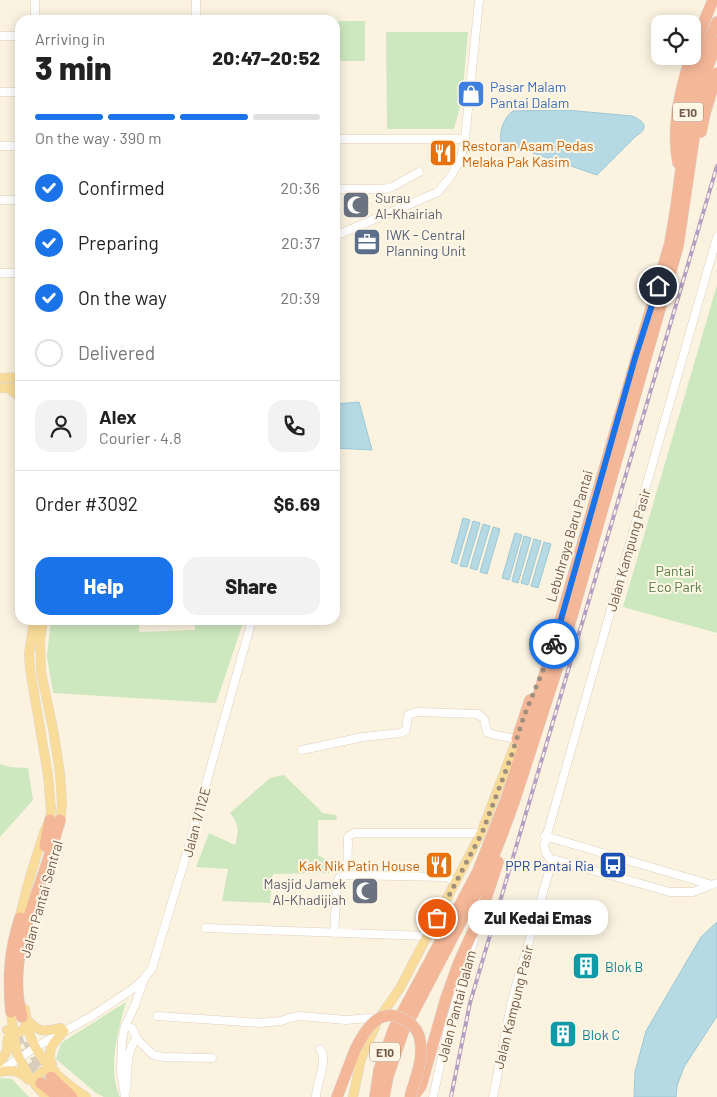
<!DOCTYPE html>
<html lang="en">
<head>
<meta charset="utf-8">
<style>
	:root { --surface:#fff; --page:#f2f2f2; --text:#222; --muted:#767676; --line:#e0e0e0; --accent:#1a73e8 }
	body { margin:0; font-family:Barlow,sans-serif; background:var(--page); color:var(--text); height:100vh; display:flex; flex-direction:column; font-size:19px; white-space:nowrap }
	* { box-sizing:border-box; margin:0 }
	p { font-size:16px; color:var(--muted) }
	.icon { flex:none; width:28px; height:28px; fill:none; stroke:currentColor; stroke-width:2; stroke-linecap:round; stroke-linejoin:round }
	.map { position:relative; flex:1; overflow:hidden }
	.sheet { position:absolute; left:15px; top:15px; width:325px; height:610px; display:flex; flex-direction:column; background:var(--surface); border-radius:15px; box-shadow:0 2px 12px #0003 }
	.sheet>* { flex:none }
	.buttons { position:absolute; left:651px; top:15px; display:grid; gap:10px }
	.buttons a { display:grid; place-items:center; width:50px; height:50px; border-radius:10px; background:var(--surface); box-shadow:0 2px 12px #0003; font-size:25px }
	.pin { position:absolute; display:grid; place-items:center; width:42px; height:42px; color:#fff; margin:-21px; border:2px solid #fff; border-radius:50%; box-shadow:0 1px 5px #0007 }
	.courier { position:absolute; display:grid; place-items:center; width:50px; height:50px; margin:-25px; border:4px solid #1a73e8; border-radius:50%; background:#fff; color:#222; box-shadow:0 1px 6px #0007 }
	.bubble { position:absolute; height:35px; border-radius:15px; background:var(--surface); box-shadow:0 2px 12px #0003; font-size:16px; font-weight:800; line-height:35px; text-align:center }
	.headline em { font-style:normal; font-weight:800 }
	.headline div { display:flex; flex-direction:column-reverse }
	.headline { display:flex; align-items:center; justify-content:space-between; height:85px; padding:0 20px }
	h1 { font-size:32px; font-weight:800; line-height:38px }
	.bar { display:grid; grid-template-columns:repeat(4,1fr); gap:8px 5px; align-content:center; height:60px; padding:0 20px }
	.bar i { height:6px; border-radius:4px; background:var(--line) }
	.bar .on { background:var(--accent) }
	.bar p { grid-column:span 4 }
	.line { display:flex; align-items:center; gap:12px; padding:0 20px; border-top:1px solid var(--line) }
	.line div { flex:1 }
	.round { display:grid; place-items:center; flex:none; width:52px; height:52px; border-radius:15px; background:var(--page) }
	ol { padding:0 20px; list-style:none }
	li { display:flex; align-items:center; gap:15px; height:55px }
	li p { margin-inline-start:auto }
	li .icon { padding:5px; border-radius:50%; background:var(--accent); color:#fff; stroke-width:4 }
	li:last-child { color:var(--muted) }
	li i { width:28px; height:28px; border:2px solid var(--line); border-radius:50% }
	.primary-button { display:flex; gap:10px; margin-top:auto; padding:10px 20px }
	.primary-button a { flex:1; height:58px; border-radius:15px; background:var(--accent); color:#fff; font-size:20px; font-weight:800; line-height:58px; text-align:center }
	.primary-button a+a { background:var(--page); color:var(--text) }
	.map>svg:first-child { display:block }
	.green { fill:#cde8bf }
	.water { fill:#b6dae4; stroke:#9cc8d5 }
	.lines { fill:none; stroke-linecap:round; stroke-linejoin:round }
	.highway-tunnel { stroke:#d8cdba; stroke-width:11; stroke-dasharray:11 5.5; stroke-linecap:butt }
	.minor-casing { stroke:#dfcfbc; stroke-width:9 }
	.major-casing { stroke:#ddd7d3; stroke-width:10 }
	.highway-casing { stroke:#ddd7d3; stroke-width:12 }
	.minor { stroke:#fff; stroke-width:8 }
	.major { stroke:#f9dc99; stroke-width:9 }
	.highway { stroke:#f4b798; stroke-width:11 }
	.rail-casing { stroke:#b5a0c3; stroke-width:4 }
	.rail { stroke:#fff6e5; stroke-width:2; stroke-dasharray:5.5; stroke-linecap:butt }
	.highway-bridge-casing { stroke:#ddd7d3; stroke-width:12; stroke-linecap:butt }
	.highway-bridge { stroke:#f4b798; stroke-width:11 }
	.done { stroke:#a1907d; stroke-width:5; stroke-dasharray:0 9 }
	.route { stroke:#1a73e8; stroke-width:6 }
	.labels { text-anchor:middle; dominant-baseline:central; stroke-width:4; stroke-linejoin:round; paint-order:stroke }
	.shield { fill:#fff6e5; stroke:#9c8977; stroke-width:1 }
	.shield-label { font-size:12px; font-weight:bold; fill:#715a48 }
	.shop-label { font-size:14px; fill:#366cbe; stroke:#fff6e5; text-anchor:start }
	.food-label { font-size:14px; fill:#c56008; stroke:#fff6e5; text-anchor:start }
	.worship-label { font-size:14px; fill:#5b616d; stroke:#fff6e5; text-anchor:start }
	.service-label { font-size:14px; fill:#4e5e75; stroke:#fff6e5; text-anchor:start }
	.street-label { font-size:14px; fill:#715a48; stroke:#fff6e5 }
	.park-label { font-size:14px; fill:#517c43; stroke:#fff6e5 }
	.transit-label { font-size:14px; fill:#164399; stroke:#fff6e5; text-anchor:end }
	.culture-label { font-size:14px; fill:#0d838f; stroke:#fff6e5; text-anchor:start }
</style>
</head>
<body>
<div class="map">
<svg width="717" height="1097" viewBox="0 0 717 1097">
	<rect width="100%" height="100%" fill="#fbf3e0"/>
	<path class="green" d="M 335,21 L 365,21 L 365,61 L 335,61 Z
		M 386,32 L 468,32 L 462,99 L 454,129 L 387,129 Z
		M 717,285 L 717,633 L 623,607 Z
		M 51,620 L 139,620 L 139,632 L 195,630 L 195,620 L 244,620 L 216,703 L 53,693 L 47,656 Z
		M 0,764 L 10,767 L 28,768 L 33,800 L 0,837 Z
		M 284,775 L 323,813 L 336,815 L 337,820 L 318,820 L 318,855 L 327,860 L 330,873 L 273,874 L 270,903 L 222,901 L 228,869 L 196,867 L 209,833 L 235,845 C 239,832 239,824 230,813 L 270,778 Z
		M 126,1002 C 118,1031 107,1069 120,1097 L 104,1097 L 96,1093 L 56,1059 L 61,1043 Z
		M 0,1078 L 12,1079 L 29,1097 L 0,1097 Z"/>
	<path class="water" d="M 566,110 L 632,116 C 644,121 650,128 636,136 L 597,175 L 501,142 C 499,131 504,117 513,111 Z
		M 359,402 L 372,450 L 335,448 L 335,404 Z
		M 463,518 L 470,520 L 457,564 L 451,562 Z
		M 473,521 L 480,523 L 467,567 L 460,566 Z
		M 483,524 L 490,526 L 477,570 L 470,568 Z
		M 493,527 L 500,529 L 487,574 L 480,572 Z
		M 515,533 L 522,535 L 509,580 L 502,578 Z
		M 524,536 L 531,538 L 518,583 L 512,581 Z
		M 534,539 L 541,541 L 528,585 L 521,583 Z
		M 544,542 L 551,544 L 538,588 L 531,586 Z
		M 717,922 L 717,1016 L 684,1067 L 677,1086 L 676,1097 L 634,1097 L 635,1072 L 646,1031 L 701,937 Z"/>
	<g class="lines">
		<path class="highway-tunnel" d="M 16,1034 L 24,1059 L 41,1083
			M 28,1041 L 35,1056 L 51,1077"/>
		<g class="minor-casing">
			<path id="minor" d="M 35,20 L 35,0
				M 196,20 L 196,0
				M 0,36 L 20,36
				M 0,92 L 18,92
				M 335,139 L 465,139
				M 0,146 L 14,146
				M 335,189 L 384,189 L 392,187 L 419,172
				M 0,200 L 16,200
				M 335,236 L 438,192 L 451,176 L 461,158 L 465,139 L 479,0
				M 717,237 L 544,845 L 546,853 L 552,861 L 556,860 L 670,892 L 693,892 L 717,883
				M 0,273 L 20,273
				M 302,750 L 363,737 L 401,733 L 406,730 L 408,715 L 417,712 L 478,714 L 484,719 L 487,732 L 495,735 L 517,739
				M 545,836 L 712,885
				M 347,875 L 348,840 L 348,837 L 354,833 L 481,833
				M 206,928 L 428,936
				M 334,933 L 337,883 L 339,878 L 347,875 L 446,877 L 456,882
				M 157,1016 L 260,1023 L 281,1021 L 289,1018 L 300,1016 L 346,1020 L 368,1018 L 378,1020
				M 125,1026 L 132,1028 L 137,1039 L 153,1055 L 164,1057 L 212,1058
				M 0,1071 L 36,1047 L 92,1016 L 131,990 L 143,980 L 152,968 L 183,866 L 252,620
				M 126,1090 C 128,1074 125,1050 137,1039
				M 125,1097 L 121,1071 L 122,1040 L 125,1026 L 135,1005 L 143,982
				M 316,1097 C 316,1083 329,1060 320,1049
				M 433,1097 L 448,1029 L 474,940
				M 493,1097 L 512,1000 L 552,861"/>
		</g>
		<g class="major-casing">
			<path id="major" d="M 0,378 L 20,377
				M 0,388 L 20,387
				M 8,388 L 20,397
				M 34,620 L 29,654 L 30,669 L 48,775 L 51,810 L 50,820 L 45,830 C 20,903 0,976 17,1053 C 24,1069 34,1086 47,1097
				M 43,620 L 40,639 L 41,672 L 53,729 L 60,773 L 62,804 L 60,825
				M 25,1009 C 26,1017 27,1025 29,1033 C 38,1060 63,1082 86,1097
				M 26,1018 C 38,1033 43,1032 61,1028
				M 7,1030 C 17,1036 25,1032 26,1021
				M 0,1062 L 7,1051 L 8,1038
				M 52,1064 C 46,1049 54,1042 64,1031
				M 0,1072 C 13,1069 19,1071 29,1080
				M 38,1086 L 36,1079 C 40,1069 47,1069 55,1071
				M 353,1097 L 361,1059 L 378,1020 L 400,988 L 481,833 L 517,739"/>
		</g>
		<g class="highway-casing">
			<path id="highway" d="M 692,51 L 713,0
				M 701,132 L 705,113 L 717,73
				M 678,163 C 671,128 680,90 691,56
				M 517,739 L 530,700
				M 45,846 L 50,820
				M 11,1012 C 8,978 9,951 20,918
				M 22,1017 C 8,966 28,919 44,872 C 50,855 55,837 60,820
				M 51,1077 L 72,1097
				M 41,1083 L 58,1097
				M 337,1097 L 355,1050
				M 375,1097 L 379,1070 L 394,1028 L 478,871 L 507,797 L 526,738 L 670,243 L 676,207 L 691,94 L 703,52 L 717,22
				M 384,1097 L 388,1076 L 403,1032 L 487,872 L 500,840 L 514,802 L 555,675 L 678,246 L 700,97 L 704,77 L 717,42
				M 413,1097 L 421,1086 L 446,998 L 459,962 L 481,914 L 498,862"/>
		</g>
		<use href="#minor" class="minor"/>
		<use href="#major" class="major"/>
		<use href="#highway" class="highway"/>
		<g class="rail-casing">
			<path id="rail" d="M 451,1097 L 470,1003 L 717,166"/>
		</g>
		<use href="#rail" class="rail"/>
		<g class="highway-bridge-casing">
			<path id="highway-bridge" d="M 355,1050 C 365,1029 381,1004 407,1021 C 414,1026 419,1032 420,1040 C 424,1059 415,1079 410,1097"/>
		</g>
		<use href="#highway-bridge" class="highway-bridge"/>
	</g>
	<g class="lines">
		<path class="done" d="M 437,918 L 482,833 L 511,757 L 524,716 L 554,644"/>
		<path class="route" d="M 554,644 L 635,358 L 658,286"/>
	</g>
	<defs>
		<g id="shop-square" transform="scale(1.4375)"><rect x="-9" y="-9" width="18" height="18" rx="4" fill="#3f7fe0" stroke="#fff6e5"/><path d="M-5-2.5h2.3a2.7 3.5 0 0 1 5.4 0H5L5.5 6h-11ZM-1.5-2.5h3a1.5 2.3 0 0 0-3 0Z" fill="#fff"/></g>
		<g id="restaurant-square" transform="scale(1.4375)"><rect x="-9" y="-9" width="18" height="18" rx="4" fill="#e8710a" stroke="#fff6e5"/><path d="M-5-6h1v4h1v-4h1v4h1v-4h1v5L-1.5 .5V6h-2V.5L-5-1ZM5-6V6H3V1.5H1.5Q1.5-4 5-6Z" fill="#fff"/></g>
		<g id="mosque-square" transform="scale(1.4375)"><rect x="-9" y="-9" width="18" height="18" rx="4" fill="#6b7280" stroke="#fff6e5"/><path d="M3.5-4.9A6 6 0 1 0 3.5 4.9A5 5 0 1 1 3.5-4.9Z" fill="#fff"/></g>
		<g id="office-square" transform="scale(1.4375)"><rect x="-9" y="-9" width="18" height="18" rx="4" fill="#5c6f8a" stroke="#fff6e5"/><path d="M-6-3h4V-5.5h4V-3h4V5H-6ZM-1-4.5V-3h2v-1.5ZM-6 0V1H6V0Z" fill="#fff"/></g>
		<g id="bus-square" transform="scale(1.4375)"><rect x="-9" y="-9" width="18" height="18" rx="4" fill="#1a4fb4" stroke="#fff6e5"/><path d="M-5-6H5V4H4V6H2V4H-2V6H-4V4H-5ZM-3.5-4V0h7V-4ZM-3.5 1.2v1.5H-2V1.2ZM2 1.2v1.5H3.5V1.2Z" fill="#fff"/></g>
		<g id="building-square" transform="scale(1.4375)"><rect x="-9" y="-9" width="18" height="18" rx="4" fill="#0f9aa8" stroke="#fff6e5"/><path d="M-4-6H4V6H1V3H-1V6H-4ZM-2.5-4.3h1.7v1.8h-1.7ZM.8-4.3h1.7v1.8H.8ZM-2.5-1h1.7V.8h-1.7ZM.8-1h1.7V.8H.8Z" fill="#fff"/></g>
	</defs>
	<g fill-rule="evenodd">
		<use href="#shop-square" x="471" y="94"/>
		<use href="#restaurant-square" x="443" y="153"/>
		<use href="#mosque-square" x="356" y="205"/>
		<use href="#office-square" x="367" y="242"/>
		<use href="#restaurant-square" x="439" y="865"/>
		<use href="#bus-square" x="613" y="865"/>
		<use href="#mosque-square" x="365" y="891"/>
		<use href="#building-square" x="586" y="966"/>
		<use href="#building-square" x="563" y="1034"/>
	</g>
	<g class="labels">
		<g class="shield">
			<rect x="673" y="102.5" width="30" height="19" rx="4"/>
			<rect x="370" y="1042.5" width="30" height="19" rx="4"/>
		</g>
		<g class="shield-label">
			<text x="688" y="112">E10</text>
			<text x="385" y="1052">E10</text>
		</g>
		<g class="shop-label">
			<text x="490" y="86">Pasar Malam<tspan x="490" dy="16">Pantai Dalam</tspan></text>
		</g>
		<g class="food-label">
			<text x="462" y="145">Restoran Asam Pedas<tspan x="462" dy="16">Melaka Pak Kasim</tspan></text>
			<text x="420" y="865" text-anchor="end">Kak Nik Patin House</text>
		</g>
		<g class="worship-label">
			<text x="375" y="197">Surau<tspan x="375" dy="16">Al-Khairiah</tspan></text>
			<text x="346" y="883" text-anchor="end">Masjid Jamek<tspan x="346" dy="16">Al-Khadijiah</tspan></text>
		</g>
		<g class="service-label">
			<text x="386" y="234">IWK - Central<tspan x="386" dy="16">Planning Unit</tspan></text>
		</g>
		<g class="street-label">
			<text transform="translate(569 536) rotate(-74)">Lebuhraya Baru Pantai</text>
			<text transform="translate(628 550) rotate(-74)">Jalan Kampung Pasir</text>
			<text transform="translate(196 822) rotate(-75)">Jalan 1/112E</text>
			<text transform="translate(41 899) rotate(-74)">Jalan Pantai Sentral</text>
			<text transform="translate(456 1006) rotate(-75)">Jalan Pantai Dalam</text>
			<text transform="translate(513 1007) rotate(-76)">Jalan Kampung Pasir</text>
		</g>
		<g class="park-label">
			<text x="675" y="570">Pantai<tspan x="675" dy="16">Eco Park</tspan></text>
		</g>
		<g class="transit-label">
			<text x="594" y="865">PPR Pantai Ria</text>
		</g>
		<g class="culture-label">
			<text x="605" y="966">Blok B</text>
			<text x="582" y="1034">Blok C</text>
		</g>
	</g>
</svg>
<div class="buttons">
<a><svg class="icon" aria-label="locate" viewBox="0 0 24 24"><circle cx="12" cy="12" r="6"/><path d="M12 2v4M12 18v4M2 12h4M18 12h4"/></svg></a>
</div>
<div class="pin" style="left:437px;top:918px;background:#ea580c"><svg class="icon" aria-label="bag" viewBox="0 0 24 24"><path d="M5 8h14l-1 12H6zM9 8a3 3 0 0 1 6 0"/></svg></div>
<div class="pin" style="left:658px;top:286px;background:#1f2937"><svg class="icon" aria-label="home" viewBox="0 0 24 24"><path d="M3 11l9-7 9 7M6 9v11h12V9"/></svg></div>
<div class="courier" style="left:554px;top:644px"><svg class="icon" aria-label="bike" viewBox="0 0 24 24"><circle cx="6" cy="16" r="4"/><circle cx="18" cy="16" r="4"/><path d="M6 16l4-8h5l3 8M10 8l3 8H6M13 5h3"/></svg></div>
<div class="bubble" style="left:468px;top:900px;width:140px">Zul Kedai Emas</div>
<section class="sheet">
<div class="headline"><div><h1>3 min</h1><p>Arriving in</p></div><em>20:47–20:52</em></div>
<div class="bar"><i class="on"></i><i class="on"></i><i class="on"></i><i></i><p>On the way · 390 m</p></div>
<ol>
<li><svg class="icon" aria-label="check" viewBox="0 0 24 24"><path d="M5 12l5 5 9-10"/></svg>Confirmed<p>20:36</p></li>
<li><svg class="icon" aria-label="check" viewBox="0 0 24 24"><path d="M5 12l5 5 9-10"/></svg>Preparing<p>20:37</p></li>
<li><svg class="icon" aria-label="check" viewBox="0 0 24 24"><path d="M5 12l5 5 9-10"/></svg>On the way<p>20:39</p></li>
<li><i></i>Delivered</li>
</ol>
<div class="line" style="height:90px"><a class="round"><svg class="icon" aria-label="person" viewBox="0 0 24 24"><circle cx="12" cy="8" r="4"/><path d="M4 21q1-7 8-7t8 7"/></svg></a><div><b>Alex</b><p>Courier · 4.8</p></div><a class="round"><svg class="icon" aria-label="phone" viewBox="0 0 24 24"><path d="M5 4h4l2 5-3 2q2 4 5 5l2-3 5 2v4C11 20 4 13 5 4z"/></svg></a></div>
<div class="line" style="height:65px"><div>Order #3092</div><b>$6.69</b></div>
<div class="primary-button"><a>Help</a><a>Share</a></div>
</section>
</div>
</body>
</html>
